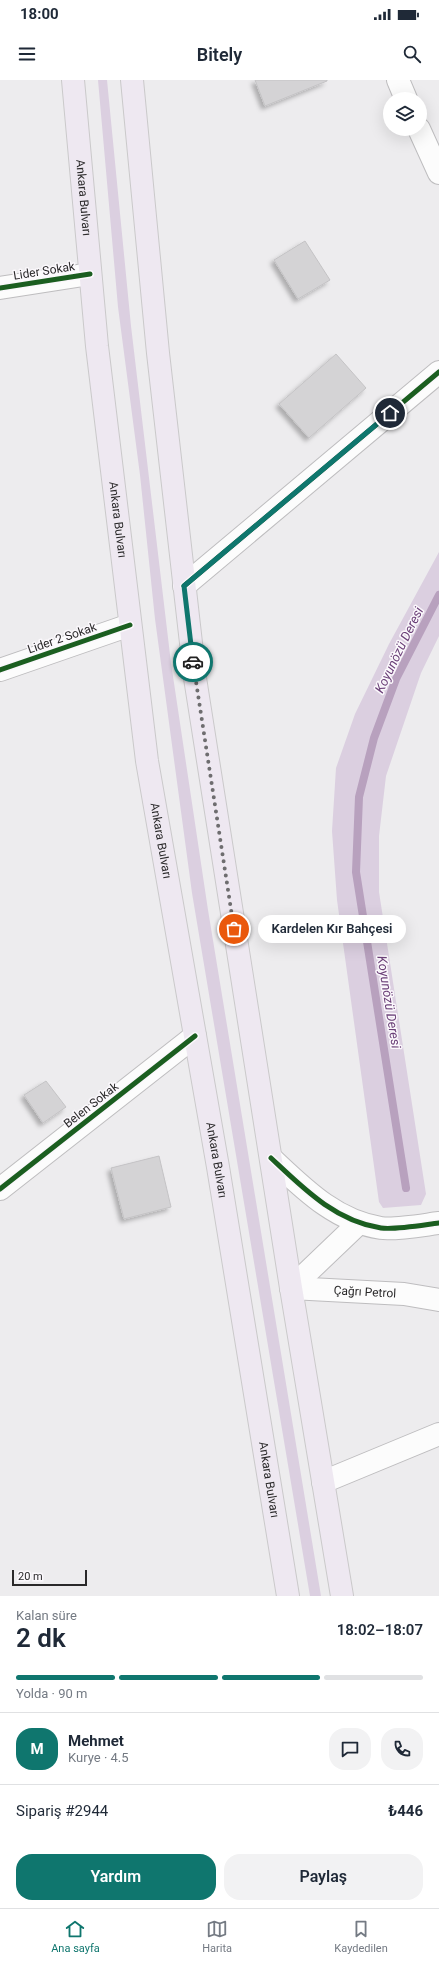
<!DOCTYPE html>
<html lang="tr">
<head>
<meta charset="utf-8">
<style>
	:root { --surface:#fff; --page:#f2f2f3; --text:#1f2937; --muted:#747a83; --line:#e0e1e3; --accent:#0f766e }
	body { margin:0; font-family:Roboto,sans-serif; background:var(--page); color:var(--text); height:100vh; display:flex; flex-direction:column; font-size:15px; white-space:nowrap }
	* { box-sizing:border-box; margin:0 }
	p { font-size:13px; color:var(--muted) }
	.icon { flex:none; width:22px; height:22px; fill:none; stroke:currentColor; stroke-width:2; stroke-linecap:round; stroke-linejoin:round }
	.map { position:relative; height:1516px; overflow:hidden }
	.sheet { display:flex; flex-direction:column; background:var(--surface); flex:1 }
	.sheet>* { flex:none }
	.fabs { position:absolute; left:383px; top:12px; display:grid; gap:8px }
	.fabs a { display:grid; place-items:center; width:44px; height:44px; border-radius:50%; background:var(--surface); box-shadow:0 4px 16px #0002; font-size:20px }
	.scale { position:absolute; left:12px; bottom:10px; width:75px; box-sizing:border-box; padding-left:4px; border:2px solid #2a292a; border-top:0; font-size:11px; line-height:14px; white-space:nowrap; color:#2a292a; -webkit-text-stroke:3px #fbf8fc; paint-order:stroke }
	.pin { position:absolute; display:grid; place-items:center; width:34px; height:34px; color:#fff; margin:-17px; border:2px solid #fff; border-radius:50%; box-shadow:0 1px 4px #0007 }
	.courier { position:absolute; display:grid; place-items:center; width:40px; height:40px; margin:-20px; border:3px solid #0f766e; border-radius:50%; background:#fff; color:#222; box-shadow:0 1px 5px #0007 }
	.bubble { position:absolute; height:28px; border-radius:14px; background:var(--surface); box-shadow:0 4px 16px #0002; font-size:13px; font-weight:600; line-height:28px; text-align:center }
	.head em { font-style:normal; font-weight:600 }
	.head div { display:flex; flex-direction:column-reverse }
	.head { display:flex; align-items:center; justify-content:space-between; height:68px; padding:0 16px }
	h1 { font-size:26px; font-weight:600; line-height:30px }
	.bar { display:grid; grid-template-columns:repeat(4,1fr); gap:6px 4px; align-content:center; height:48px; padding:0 16px }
	.bar i { height:5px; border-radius:3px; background:var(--line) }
	.bar .active { background:var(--accent) }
	.bar p { grid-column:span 4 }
	.line { display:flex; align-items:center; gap:10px; padding:0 16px; border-top:1px solid var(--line) }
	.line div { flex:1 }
	.round { display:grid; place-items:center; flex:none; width:42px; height:42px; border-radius:16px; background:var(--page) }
	.button { display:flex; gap:8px; margin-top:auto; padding:8px 16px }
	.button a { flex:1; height:46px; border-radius:16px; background:var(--accent); color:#fff; font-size:16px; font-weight:600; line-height:46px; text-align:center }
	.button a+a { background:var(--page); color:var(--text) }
	.status { display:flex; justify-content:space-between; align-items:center; height:28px; padding:0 20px; background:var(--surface); direction:ltr }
	.status svg { height:11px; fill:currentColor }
	header { display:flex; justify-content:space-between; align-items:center; height:52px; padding:0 16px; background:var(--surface); font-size:18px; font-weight:600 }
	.tabs { display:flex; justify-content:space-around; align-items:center; height:56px; border-top:1px solid var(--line); background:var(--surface); font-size:11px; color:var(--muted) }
	.tabs a { display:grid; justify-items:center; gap:2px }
	.tabs .active { color:var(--accent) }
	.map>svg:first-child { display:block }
	.green { fill:#dbcfe0 }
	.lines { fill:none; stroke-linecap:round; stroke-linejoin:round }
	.stream { stroke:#b8a1be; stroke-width:8 }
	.building { fill:#d4d3d5; stroke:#c4c3c5; filter:url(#shadow) }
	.minor-casing { stroke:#bebdbf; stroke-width:24 }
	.major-casing { stroke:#cac9ca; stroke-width:24 }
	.minor { stroke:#fcfcfc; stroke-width:22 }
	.major { stroke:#eee8f1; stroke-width:22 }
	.cycleway-casing { stroke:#fbf8fc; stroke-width:8 }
	.cycleway { stroke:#1b5e20; stroke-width:5 }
	.done { stroke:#6e6d6f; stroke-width:4; stroke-dasharray:0 7.2 }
	.route { stroke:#0f766e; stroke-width:5 }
	.labels { text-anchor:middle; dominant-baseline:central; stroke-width:3; stroke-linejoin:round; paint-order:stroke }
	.street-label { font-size:12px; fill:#2a292a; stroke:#fbf8fc }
	.water-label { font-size:13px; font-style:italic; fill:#6b4078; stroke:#fbf8fc }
</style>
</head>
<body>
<div class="status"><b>18:00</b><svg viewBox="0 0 49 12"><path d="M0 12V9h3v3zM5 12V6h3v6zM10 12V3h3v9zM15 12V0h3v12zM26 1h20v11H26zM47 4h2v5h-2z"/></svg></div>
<header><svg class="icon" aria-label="menu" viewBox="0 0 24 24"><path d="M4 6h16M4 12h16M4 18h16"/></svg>Bitely<svg class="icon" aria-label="search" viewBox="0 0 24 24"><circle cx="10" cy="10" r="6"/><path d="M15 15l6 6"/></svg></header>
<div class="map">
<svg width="439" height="1516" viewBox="0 0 439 1516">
	<defs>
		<filter id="shadow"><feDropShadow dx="-3.5" dy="3.5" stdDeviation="2" flood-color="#0004"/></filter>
	</defs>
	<rect width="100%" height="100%" fill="#edecee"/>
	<path class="green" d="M 98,0 L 107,0 L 131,246 L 171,583 L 208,830 L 321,1516 L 310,1516 L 192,813 L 155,539 L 140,395 L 118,227 Z
		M 439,472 L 439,556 L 421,593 L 386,696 L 379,756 L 379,812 L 426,1114 L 421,1125 L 383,1128 L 379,1122 L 337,820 L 332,751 L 336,688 L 355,634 L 389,564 Z"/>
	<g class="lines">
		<path class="stream" d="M 406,1108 L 356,792 L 359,717 L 374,658 L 396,599 L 439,515"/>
	</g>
	<path class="building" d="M 255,0 L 327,0 L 327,1 L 265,26 Z
		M 305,161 L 330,200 L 298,219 L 274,180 Z
		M 336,274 L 366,308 L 309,358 L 279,324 Z
		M 46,1001 L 66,1027 L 43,1043 L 24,1015 Z
		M 159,1076 L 171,1127 L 124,1139 L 111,1088 Z"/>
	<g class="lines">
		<g class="minor-casing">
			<g id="minor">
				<path d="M 398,0 L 406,19"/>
				<path d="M 419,49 L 439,93"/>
				<path d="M 0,208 L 90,194"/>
				<path d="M 184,506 L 439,292"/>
				<path d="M 0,590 L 130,545"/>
				<path d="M 271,1078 C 303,1108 335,1141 381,1148 C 395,1150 423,1145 439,1143"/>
				<path d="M 0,1109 L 195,956"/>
				<path id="s1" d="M 291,1208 L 404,1214 L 439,1220"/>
				<path d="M 291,1208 L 359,1143"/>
				<path d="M 323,1402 L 439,1354"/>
			</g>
		</g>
		<g class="major-casing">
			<g id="major">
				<path id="s2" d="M 73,0 L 97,266 L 147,681 L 218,1087 L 288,1516"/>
				<path d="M 132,0 L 158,273 L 195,598 L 291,1208 L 342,1516"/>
			</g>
		</g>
		<use href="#minor" class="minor"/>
		<use href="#major" class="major"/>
		<g class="cycleway-casing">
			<path id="cycleway" d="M 0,208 L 90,194
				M 184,506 L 439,292
				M 0,590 L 130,545
				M 271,1078 C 303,1108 335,1141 381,1148 C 395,1150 423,1145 439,1143
				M 0,1109 L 195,956"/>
		</g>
		<use href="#cycleway" class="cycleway"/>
	</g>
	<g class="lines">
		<path class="done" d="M 193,582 L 234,849"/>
		<path class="route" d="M 193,582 L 184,506 L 390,333"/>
	</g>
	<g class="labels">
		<g class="street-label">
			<text stroke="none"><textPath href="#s2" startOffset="118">Ankara Bulvarı</textPath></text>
			<text transform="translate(44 191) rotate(-9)">Lider Sokak</text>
			<text stroke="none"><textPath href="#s2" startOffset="442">Ankara Bulvarı</textPath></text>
			<text transform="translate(62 558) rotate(-19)">Lider 2 Sokak</text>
			<text stroke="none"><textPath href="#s2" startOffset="766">Ankara Bulvarı</textPath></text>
			<text transform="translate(91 1025) rotate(-38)">Belen Sokak</text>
			<text stroke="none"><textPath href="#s2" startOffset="1090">Ankara Bulvarı</textPath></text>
			<text stroke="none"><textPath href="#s1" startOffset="74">Çağrı Petrol</textPath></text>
			<text stroke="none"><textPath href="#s2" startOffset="1414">Ankara Bulvarı</textPath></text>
		</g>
		<g class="water-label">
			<text transform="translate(399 570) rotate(-64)">Koyunözü Deresi</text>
			<text transform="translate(389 922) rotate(81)">Koyunözü Deresi</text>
		</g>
	</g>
</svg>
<div class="fabs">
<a><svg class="icon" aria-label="layers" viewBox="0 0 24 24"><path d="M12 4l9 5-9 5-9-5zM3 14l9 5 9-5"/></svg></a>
</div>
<div class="scale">20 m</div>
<div class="pin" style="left:234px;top:849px;background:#ea580c"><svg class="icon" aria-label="bag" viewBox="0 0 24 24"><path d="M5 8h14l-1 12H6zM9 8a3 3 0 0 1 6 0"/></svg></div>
<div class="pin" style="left:390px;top:333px;background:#1f2937"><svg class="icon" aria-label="home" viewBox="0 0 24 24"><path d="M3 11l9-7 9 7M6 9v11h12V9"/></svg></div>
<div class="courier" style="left:193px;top:582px"><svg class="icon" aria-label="car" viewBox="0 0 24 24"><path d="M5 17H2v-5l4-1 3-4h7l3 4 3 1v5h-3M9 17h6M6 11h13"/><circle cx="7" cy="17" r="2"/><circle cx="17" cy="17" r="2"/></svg></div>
<div class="bubble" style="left:258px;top:835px;width:148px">Kardelen Kır Bahçesi</div>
</div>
<section class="sheet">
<div class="head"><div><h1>2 dk</h1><p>Kalan süre</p></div><em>18:02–18:07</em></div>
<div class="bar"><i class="active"></i><i class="active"></i><i class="active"></i><i></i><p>Yolda · 90 m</p></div>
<div class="line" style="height:72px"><b class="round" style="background:var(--accent);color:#fff">M</b><div><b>Mehmet</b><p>Kurye · 4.5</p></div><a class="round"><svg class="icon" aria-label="chat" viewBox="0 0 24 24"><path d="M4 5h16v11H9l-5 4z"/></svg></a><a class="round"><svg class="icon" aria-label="phone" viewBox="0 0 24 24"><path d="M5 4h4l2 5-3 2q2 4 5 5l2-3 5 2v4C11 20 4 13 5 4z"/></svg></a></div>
<div class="line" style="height:52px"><div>Sipariş #2944</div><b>₺446</b></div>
<div class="button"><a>Yardım</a><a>Paylaş</a></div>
</section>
<nav class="tabs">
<a class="active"><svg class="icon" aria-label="home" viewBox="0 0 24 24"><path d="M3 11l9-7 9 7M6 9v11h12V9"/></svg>Ana sayfa</a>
<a><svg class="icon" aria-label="map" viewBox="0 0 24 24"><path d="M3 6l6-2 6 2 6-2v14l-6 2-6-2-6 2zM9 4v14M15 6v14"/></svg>Harita</a>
<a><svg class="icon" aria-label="saved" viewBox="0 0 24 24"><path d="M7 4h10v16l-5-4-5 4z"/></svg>Kaydedilen</a>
</nav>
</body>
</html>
